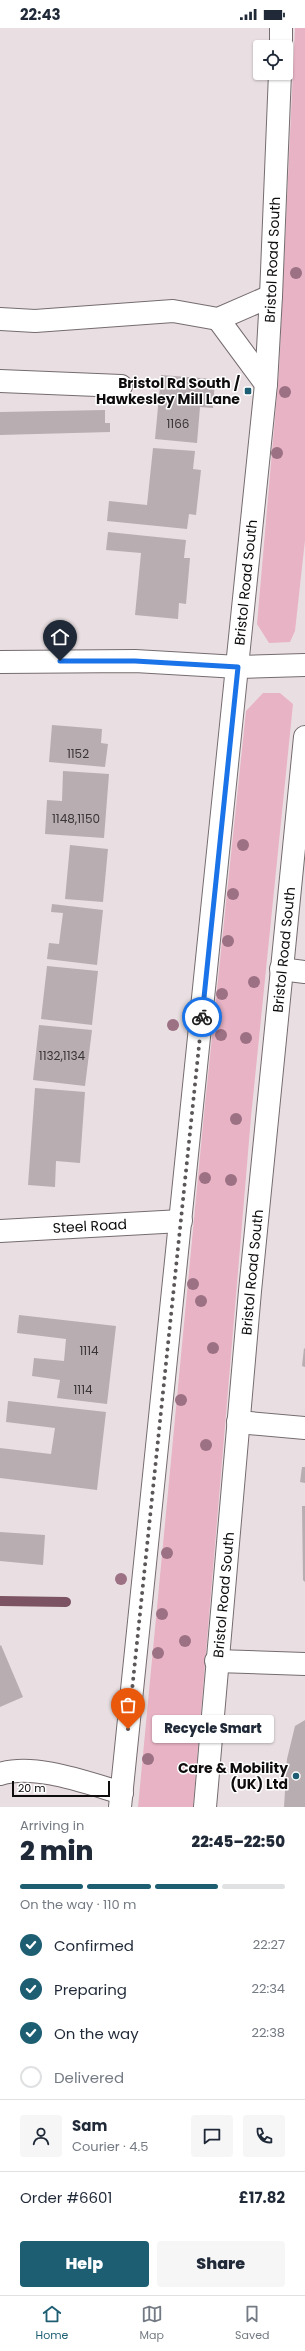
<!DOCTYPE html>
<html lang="en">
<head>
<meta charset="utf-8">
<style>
	:root { --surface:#fff; --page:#f6f6f7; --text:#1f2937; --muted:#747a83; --line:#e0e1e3; --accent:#1d5e73 }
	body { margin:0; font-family:Poppins,sans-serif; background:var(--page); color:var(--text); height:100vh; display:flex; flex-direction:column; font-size:15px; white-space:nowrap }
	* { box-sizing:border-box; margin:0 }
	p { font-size:13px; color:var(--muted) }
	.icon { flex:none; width:22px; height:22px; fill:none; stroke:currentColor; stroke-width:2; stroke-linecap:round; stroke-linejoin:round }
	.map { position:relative; height:1779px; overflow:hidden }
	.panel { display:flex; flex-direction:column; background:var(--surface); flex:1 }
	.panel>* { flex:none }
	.fabs { position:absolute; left:253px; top:12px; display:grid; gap:8px }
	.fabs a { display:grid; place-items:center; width:40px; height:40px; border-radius:4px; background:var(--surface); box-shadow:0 1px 3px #0004; font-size:20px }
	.scale { position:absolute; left:12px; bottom:10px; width:98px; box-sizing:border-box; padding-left:4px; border:2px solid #0f0c0d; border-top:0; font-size:11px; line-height:14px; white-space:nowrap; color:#0f0c0d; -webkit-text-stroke:3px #fff; paint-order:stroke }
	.pin { position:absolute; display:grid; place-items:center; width:34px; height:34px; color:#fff; margin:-41px -17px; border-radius:50% 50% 50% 0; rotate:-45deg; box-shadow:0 0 4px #0007 }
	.pin .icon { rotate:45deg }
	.courier { position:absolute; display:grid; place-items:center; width:40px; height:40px; margin:-20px; border:3px solid #1a73e8; border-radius:50%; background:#fff; color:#222; box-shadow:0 1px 5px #0007 }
	.bubble { position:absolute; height:28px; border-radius:4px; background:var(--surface); box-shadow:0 1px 3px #0004; font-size:13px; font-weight:800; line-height:28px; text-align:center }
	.summary em { font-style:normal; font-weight:800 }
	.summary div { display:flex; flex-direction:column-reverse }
	.summary { display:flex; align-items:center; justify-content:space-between; height:68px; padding:0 20px }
	h1 { font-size:26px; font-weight:800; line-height:30px }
	.bar { display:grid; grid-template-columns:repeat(4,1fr); gap:6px 4px; align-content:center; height:48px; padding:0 20px }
	.bar i { height:5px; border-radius:3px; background:var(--line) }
	.bar .active { background:var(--accent) }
	.bar p { grid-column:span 4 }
	.line { display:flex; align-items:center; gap:10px; padding:0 20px; border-top:1px solid var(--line) }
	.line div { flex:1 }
	.round { display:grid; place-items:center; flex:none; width:42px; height:42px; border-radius:4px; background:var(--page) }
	ol { padding:0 20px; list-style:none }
	li { display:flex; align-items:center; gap:12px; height:44px }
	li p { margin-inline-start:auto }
	li .icon { padding:4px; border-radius:50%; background:var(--accent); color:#fff; stroke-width:4 }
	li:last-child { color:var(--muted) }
	li i { width:22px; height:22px; border:2px solid var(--line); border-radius:50% }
	.cta { display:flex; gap:8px; margin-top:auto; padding:8px 20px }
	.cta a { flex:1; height:46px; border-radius:4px; background:var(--accent); color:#fff; font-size:16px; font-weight:800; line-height:46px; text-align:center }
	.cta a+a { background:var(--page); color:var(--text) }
	.status { display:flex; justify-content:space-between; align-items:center; height:28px; padding:0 20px; background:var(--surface); direction:ltr }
	.status svg { height:11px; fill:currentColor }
	.tabs { display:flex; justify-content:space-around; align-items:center; height:56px; border-top:1px solid var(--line); background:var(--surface); font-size:11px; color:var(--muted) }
	.tabs a { display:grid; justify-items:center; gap:2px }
	.tabs .active { color:var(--accent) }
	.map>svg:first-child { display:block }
	.green { fill:#e8b3c4 }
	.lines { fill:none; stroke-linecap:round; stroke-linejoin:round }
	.stream { stroke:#7c5362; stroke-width:10 }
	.building { fill:#b8aeb1 }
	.minor-casing { stroke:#756c6e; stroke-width:24 }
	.highway-casing { stroke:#756c6e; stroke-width:24 }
	.minor { stroke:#fff; stroke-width:22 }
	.highway { stroke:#fff; stroke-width:22 }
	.tree { fill:#9d7184 }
	.done { stroke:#5b5658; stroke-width:4; stroke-dasharray:0 7.2 }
	.route { stroke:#1a73e8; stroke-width:5 }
	.poi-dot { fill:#1d5e73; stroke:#fff; stroke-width:1.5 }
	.labels { text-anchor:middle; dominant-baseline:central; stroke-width:3; stroke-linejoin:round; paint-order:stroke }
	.number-label { font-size:12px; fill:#393436 }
	.street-label { font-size:14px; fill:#0f0c0d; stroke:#fff }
	.poi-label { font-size:14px; font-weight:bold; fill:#0f0c0d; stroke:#fff; text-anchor:end }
</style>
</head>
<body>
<div class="status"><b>22:43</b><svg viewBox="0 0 49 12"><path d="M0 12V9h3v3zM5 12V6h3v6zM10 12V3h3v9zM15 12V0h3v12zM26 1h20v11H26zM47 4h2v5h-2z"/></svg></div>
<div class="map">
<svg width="305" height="1779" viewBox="0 0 305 1779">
	<rect width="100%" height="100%" fill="#e9dfe2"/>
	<path class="green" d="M 295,0 L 305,0 L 305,512 L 295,603 L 290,614 L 269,615 L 257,596 L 279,344 Z
		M 263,665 L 280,665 L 293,676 L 251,1089 L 193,1779 L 138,1779 L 204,1086 L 246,683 Z"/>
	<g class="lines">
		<path class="stream" d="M 0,1573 L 66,1574"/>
	</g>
	<path class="building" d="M 161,347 L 215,351 L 213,380 L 200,379 L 197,415 L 155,411 Z
		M 105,382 L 105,395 L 110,395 L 110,404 L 0,407 L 0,384 Z
		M 153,420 L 195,423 L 193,441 L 201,442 L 196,487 L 189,486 L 187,501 L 107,493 L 109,473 L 147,477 Z
		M 108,504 L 186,512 L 184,530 L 190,530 L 186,576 L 179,575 L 178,591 L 135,587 L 141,525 L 106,522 Z
		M 52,697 L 102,701 L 101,715 L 108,716 L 105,739 L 49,734 Z
		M 63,743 L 109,746 L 104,810 L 45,806 L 47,772 L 62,773 Z
		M 70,817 L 108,821 L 103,874 L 65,871 Z
		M 52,876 L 103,882 L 97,937 L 47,931 L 49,915 L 59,916 L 63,885 L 51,884 Z
		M 47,938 L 98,943 L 92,997 L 41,991 Z
		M 39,997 L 92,1002 L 85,1058 L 33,1052 Z
		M 35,1060 L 85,1064 L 80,1135 L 56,1133 L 55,1159 L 28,1157 Z
		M 19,1287 L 116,1298 L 107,1376 L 57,1370 L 60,1352 L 32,1348 L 34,1330 L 64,1333 L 66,1311 L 17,1305 Z
		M 304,1320 L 305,1321 L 305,1339 L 302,1338 Z
		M 8,1373 L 106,1384 L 97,1462 L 0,1450 L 0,1420 L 51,1426 L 55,1400 L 6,1394 Z
		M 302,1439 L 305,1439 L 305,1455 L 300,1454 Z
		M 302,1478 L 305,1478 L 305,1554 L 303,1552 Z
		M 0,1504 L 45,1507 L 43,1537 L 0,1533 Z
		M 1,1617 L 23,1669 L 0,1679 L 0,1618 Z
		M 305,1692 L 305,1779 L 284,1779 L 287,1731 L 295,1698 Z"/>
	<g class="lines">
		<g class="minor-casing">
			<g id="minor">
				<path d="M 0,291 L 35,293 L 173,283 L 218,291 L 271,268"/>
				<path d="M 218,291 L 266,356"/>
				<path d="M 0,353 L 121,358"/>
				<path d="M 0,634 L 135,633 L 238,639"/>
				<path d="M 281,941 L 305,944"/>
				<path id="s1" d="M 0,1203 L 181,1193"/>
				<path d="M 238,1394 L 305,1400"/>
				<path d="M 216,1633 L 305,1636"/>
				<path d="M 0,1746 C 35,1735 87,1755 122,1765"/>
			</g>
		</g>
		<g class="highway-casing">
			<g id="highway">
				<path d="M 281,19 L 281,0"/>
				<path d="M 238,639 L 305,637"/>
				<path id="s2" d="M 120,1779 L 266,356 L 271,268 L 280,45"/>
				<path id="s3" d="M 205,1779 L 250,1263 L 305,709"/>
			</g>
		</g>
		<use href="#minor" class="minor"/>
		<use href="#highway" class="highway"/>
	</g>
	<g class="tree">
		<circle cx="296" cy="245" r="6"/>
		<circle cx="285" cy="364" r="6"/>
		<circle cx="277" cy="425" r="6"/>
		<circle cx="243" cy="817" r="6"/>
		<circle cx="233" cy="866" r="6"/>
		<circle cx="228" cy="913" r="6"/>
		<circle cx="254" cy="954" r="6"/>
		<circle cx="222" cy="966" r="6"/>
		<circle cx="173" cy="997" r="6"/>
		<circle cx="221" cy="1007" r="6"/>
		<circle cx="246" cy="1010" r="6"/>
		<circle cx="236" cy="1091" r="6"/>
		<circle cx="205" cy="1150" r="6"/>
		<circle cx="231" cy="1152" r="6"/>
		<circle cx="193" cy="1256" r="6"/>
		<circle cx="201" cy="1273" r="6"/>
		<circle cx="213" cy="1320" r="6"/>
		<circle cx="181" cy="1372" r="6"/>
		<circle cx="206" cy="1417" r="6"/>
		<circle cx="167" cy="1525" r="6"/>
		<circle cx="121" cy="1551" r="6"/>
		<circle cx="162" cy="1586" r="6"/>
		<circle cx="185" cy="1613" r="6"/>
		<circle cx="158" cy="1625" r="6"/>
		<circle cx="179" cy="1700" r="6"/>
		<circle cx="148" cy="1731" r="6"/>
	</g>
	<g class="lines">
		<path class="done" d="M 128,1701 L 202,989"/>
		<path class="route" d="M 60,633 L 135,633 L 238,639 L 202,989"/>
	</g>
	<g class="poi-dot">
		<rect x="244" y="359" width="8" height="8" rx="2"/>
		<circle cx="296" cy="1748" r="4"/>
	</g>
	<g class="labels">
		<g class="number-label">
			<text x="178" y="395">1166</text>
			<text x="78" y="725">1152</text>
			<text x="76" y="790">1148,1150</text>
			<text x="62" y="1027">1132,1134</text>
			<text x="89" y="1322">1114</text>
			<text x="83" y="1361">1114</text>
		</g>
		<g class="street-label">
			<text stroke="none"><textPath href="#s2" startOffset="1555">Bristol Road South</textPath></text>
			<text stroke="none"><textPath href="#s2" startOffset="1231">Bristol Road South</textPath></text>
			<text stroke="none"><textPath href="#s3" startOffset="861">Bristol Road South</textPath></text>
			<text stroke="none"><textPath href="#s1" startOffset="90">Steel Road</textPath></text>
			<text stroke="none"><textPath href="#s3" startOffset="537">Bristol Road South</textPath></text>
			<text stroke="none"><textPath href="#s3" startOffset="213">Bristol Road South</textPath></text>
		</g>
		<g class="poi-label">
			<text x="240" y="355">Bristol Rd South /<tspan x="240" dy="16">Hawkesley Mill Lane</tspan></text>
			<text x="288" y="1740">Care &amp; Mobility<tspan x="288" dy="16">(UK) Ltd</tspan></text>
		</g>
	</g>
</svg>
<div class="fabs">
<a><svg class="icon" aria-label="locate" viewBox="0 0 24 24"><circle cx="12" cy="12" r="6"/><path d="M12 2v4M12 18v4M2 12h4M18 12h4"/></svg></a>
</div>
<div class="scale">20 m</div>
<div class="pin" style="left:128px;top:1701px;background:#ea580c"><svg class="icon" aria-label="bag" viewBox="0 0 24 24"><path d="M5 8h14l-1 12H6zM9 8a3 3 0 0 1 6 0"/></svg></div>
<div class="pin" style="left:60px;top:633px;background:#1f2937"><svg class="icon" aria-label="home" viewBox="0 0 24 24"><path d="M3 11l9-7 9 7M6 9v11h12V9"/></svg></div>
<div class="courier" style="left:202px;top:989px"><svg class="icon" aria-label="bike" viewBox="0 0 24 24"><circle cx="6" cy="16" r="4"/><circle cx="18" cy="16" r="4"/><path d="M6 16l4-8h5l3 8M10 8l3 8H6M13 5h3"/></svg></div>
<div class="bubble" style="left:152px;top:1687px;width:122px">Recycle Smart</div>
</div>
<section class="panel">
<div class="summary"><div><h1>2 min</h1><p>Arriving in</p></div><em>22:45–22:50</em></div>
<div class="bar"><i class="active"></i><i class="active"></i><i class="active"></i><i></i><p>On the way · 110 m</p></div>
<ol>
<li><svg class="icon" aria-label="check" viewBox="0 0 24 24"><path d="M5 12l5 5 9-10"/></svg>Confirmed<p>22:27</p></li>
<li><svg class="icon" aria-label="check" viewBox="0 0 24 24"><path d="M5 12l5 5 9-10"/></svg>Preparing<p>22:34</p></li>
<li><svg class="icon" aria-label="check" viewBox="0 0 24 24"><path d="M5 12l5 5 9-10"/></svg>On the way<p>22:38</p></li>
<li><i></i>Delivered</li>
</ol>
<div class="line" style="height:72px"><a class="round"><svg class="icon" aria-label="person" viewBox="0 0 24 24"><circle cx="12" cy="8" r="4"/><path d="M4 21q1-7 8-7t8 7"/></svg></a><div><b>Sam</b><p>Courier · 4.5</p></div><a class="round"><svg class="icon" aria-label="chat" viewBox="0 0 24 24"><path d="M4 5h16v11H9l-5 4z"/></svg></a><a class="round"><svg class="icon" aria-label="phone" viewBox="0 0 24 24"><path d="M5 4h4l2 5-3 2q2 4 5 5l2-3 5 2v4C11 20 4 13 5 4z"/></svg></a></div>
<div class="line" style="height:52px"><div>Order #6601</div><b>£17.82</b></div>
<div class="cta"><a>Help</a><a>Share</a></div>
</section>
<nav class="tabs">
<a class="active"><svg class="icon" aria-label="home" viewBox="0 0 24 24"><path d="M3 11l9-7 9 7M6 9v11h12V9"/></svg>Home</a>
<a><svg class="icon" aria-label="map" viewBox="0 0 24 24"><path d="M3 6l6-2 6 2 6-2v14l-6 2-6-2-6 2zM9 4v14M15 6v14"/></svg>Map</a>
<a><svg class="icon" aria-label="saved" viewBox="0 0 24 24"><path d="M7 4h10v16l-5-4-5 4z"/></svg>Saved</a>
</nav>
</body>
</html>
